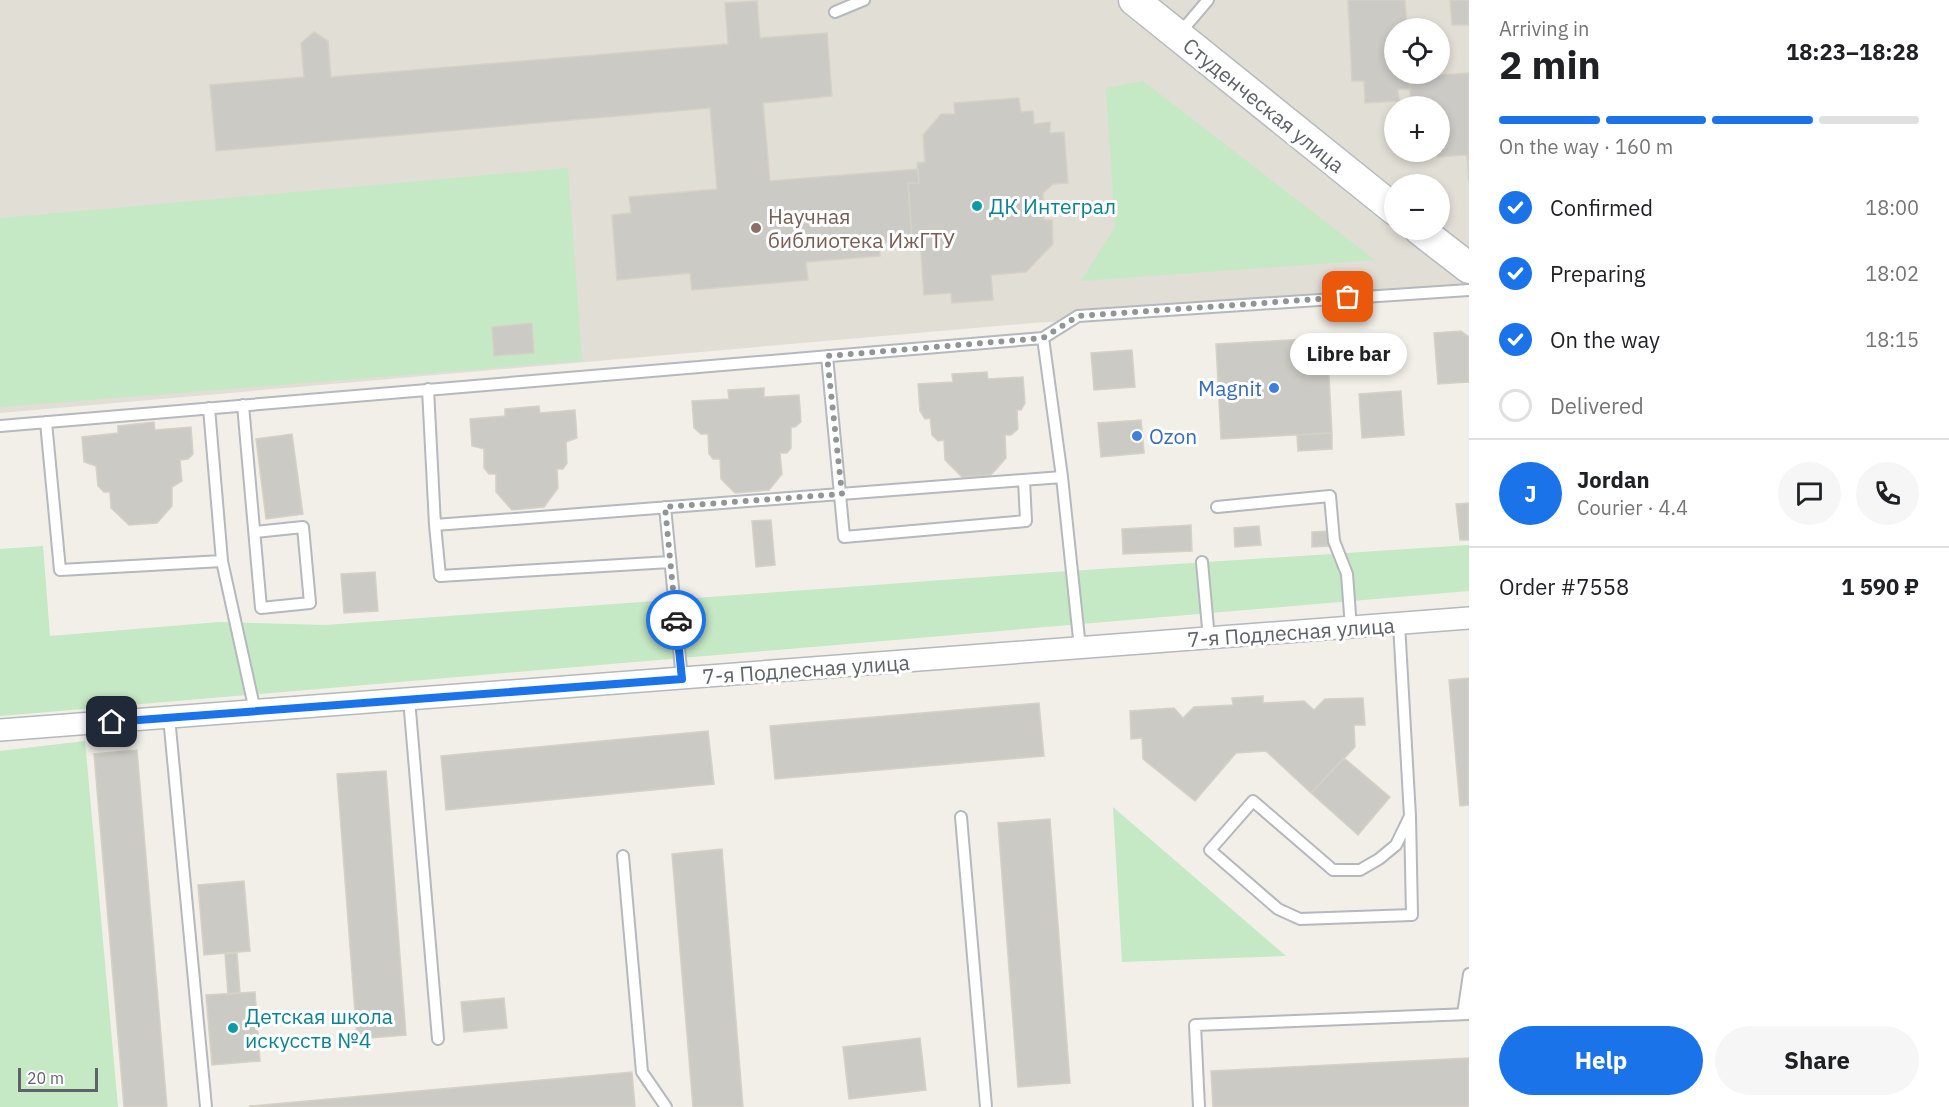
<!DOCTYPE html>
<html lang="en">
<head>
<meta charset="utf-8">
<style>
	:root { --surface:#fff; --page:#f6f6f6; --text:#202124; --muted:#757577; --line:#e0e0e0; --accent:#1a73e8 }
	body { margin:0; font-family:"IBM Plex Sans",sans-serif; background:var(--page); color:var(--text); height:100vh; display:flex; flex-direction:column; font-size:22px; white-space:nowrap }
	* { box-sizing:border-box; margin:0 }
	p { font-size:20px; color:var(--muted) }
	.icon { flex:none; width:33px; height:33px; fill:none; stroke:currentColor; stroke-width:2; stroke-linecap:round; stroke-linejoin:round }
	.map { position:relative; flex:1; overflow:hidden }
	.sheet { display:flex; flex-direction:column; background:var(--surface); width:480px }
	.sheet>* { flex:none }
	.buttons { position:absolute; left:1384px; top:18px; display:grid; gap:12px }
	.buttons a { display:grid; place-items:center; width:66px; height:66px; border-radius:50%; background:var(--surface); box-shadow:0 3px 9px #0003; font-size:30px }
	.scale { position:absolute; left:18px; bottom:15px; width:80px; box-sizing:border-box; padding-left:6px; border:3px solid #5f6368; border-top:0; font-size:16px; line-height:21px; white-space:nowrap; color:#5f6368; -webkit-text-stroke:4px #fff; paint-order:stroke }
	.pin { position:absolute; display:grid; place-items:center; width:51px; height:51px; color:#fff; margin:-26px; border-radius:12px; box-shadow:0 3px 9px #0006 }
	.courier { position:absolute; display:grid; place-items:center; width:60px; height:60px; margin:-30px; border:4px solid #1a73e8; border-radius:50%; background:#fff; color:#222; box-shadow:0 2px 8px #0007 }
	.bubble { position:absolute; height:42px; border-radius:21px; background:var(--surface); box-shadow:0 3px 9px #0003; font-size:20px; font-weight:800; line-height:42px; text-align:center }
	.head em { font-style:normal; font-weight:800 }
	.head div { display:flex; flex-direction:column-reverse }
	.head { display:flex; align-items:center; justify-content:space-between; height:102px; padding:0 30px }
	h1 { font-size:39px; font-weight:800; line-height:45px }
	.bar { display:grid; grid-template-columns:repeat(4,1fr); gap:9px 6px; align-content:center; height:72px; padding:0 30px }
	.bar i { height:8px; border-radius:4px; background:var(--line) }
	.bar .on { background:var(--accent) }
	.bar p { grid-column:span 4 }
	.line { display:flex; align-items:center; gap:15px; padding:0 30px; border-top:2px solid var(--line) }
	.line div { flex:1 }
	.round { display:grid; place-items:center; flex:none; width:63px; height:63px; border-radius:32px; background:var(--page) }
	ol { padding:0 30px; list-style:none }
	li { display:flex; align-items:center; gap:18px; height:66px }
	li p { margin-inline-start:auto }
	li .icon { padding:6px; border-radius:50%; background:var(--accent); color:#fff; stroke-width:4 }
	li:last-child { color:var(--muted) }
	li i { width:33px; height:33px; border:3px solid var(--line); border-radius:50% }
	.button { display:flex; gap:12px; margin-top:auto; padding:12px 30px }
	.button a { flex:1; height:69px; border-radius:36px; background:var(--accent); color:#fff; font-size:24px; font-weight:800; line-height:69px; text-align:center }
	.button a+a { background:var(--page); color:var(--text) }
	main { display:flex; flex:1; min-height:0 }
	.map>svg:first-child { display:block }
	.education { fill:#e1ded6; fill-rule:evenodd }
	.green { fill:#c5e8c5 }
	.building { fill:#cccac5; stroke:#d6d1c6; stroke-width:1.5 }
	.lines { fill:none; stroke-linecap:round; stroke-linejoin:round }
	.lane-casing { stroke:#b5b8bc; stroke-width:14 }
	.street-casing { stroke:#b5b8bc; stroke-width:24 }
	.secondary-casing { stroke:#b6babf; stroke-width:33 }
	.lane { stroke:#fff; stroke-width:10 }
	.street { stroke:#fff; stroke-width:21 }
	.secondary { stroke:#fff; stroke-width:30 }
	.done { stroke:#929495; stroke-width:6; stroke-dasharray:0 10.8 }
	.route { stroke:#1a73e8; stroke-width:8 }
	.culture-dot { fill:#0f9aa8; stroke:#fff; stroke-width:2 }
	.education-dot { fill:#8d6e63; stroke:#fff; stroke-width:2 }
	.shop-dot { fill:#3f7fe0; stroke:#fff; stroke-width:2 }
	.labels { text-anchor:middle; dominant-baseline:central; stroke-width:6; stroke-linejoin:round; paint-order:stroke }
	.street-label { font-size:21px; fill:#5f6368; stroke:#fff }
	.culture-label { font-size:21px; fill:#0d838f; stroke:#fff; text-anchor:start }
	.education-label { font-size:21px; fill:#785e54; stroke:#fff; text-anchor:start }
	.shop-label { font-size:21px; fill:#366cbe; stroke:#fff; text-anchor:end }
</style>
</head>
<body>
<main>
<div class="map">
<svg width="1469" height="1107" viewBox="0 0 1469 1107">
	<rect width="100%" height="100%" fill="#f1efe8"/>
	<path class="education" d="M 0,0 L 1469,0 L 1469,296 L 1033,323 L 0,413 ZM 1395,28 L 1440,28 L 1440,74 L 1395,74 ZM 1395,106 L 1440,106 L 1440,152 L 1395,152 ZM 1395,184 L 1440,184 L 1440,230 L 1395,230 Z"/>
	<path class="green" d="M 1143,81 L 1375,260 L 1081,281 L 1115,227 L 1106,88 Z
		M 568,168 L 582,361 L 0,407 L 0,218 Z
		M 1469,545 L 1469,591 L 0,716 L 0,549 L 43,546 L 50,636 L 220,622 L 326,625 L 1054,572 Z
		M 85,741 L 118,1107 L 0,1107 L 0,751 Z
		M 1113,807 L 1286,956 L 1122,962 Z"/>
	<path class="building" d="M 1348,0 L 1405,0 L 1407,28 L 1395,28 L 1395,74 L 1409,74 L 1410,89 L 1398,89 L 1399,101 L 1365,103 L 1364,81 L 1352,81 Z
		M 1450,0 L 1469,0 L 1469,25 L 1452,25 Z
		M 757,1 L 760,38 L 827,33 L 832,96 L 763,103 L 770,181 L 918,169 L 919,183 L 908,183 L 912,240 L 879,243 L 880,256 L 806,262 L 808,280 L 692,290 L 690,273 L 617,280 L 612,215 L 631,213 L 629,197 L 717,189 L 710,108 L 216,151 L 210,85 L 304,77 L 301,43 L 314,32 L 328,41 L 331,77 L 728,44 L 725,3 Z
		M 1469,73 L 1469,181 L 1467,155 L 1437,157 L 1436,152 L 1440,152 L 1440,106 L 1411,106 L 1409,77 Z
		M 1019,98 L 1021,112 L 1033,111 L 1034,124 L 1050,122 L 1050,133 L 1064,132 L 1068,183 L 1053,184 L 1043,193 L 1044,220 L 1052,220 L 1053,244 L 1026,272 L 991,275 L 993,300 L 952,303 L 951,293 L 924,295 L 920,239 L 912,240 L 908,183 L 919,183 L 917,163 L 925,162 L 923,135 L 941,114 L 955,114 L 954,103 Z
		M 532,323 L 534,353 L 494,356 L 492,327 Z
		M 1461,331 L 1469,337 L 1469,382 L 1438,384 L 1434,333 Z
		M 1327,338 L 1332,433 L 1221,439 L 1216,344 Z
		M 1132,350 L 1135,387 L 1094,390 L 1091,353 Z
		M 987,372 L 988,379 L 1023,377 L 1025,403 L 1021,410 L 1017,410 L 1018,429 L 1011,435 L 1005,435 L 1006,458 L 991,475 L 962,477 L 945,460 L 944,440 L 938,441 L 932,435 L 930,418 L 925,419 L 920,411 L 918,384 L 953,382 L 952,374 Z
		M 764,388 L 764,397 L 799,395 L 801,422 L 795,427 L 791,427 L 791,448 L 787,453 L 780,453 L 782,474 L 769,490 L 735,493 L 721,479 L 720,459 L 713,459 L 709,454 L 708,434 L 701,434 L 694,428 L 692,401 L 729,399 L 728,390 Z
		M 1401,391 L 1404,435 L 1362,438 L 1359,394 Z
		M 539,406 L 540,413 L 575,410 L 577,438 L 566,442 L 567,463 L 563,469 L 557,469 L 558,488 L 544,507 L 512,510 L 496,492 L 496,474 L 489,474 L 484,468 L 484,449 L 472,446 L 470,419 L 505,416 L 505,409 Z
		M 1141,420 L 1144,453 L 1101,457 L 1098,423 Z
		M 154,422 L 155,430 L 191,427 L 193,454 L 188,459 L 180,460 L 182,481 L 172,487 L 172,506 L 157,523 L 129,525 L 111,508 L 110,492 L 104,492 L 98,486 L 96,466 L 84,462 L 82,437 L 118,433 L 118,426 Z
		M 1332,433 L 1332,449 L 1298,451 L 1297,435 Z
		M 292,434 L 303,514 L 266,519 L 256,439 Z
		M 1469,503 L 1469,540 L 1460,540 L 1456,504 Z
		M 771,520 L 775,565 L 756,567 L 752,521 Z
		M 1191,525 L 1192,551 L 1123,554 L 1122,529 Z
		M 1259,526 L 1261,545 L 1235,547 L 1234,528 Z
		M 1330,531 L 1331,546 L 1312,547 L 1312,532 Z
		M 375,572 L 378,611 L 344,613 L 341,574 Z
		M 1469,678 L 1469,805 L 1460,806 L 1449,680 Z
		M 1263,696 L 1263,703 L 1304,701 L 1314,710 L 1325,699 L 1363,698 L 1365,725 L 1354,725 L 1355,747 L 1311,793 L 1266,751 L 1236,753 L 1195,801 L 1143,759 L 1142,738 L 1131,739 L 1130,711 L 1174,708 L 1183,718 L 1194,707 L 1233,705 L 1232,698 Z
		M 1039,703 L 1044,756 L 775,779 L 770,726 Z
		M 708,731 L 714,784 L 446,810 L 441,756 Z
		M 137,750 L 167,1107 L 124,1107 L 94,754 Z
		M 1344,758 L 1390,797 L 1358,835 L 1311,793 Z
		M 386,771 L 406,1035 L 357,1039 L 337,774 Z
		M 1050,819 L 1070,1083 L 1018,1087 L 998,823 Z
		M 722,849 L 743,1107 L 693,1107 L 672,854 Z
		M 244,881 L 250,951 L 204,955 L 198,885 Z
		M 237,953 L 240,993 L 228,994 L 225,954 Z
		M 255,992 L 260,1061 L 212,1065 L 206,995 Z
		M 504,998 L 507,1028 L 464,1032 L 461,1002 Z
		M 920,1038 L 926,1090 L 849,1099 L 843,1047 Z
		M 1469,1058 L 1469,1107 L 1213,1107 L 1211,1071 Z
		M 632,1072 L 635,1107 L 250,1107 L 250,1106 Z"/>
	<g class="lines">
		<g class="lane-casing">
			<path id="lane" d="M 835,12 L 864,0
				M 1179,34 L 1208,0
				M 1043,338 L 1062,477 L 1080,648
				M 827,356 L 844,537 L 1026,521 L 1024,480
				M 428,389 L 435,525 L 1062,477
				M 243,405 L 261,608 L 310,603 L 303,527 L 255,532
				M 209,408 L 222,561
				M 46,422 L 60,570 L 222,561 L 255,711
				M 0,426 L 1043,338 L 1078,316 L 1469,290
				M 665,507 L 682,679
				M 1217,507 L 1330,496 L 1334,541 L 1347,574 L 1351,628
				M 435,525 L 440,576 L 670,562
				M 1202,562 L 1209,639
				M 1399,624 L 1410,816 L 1396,845 L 1379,859 L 1360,870 L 1333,870 L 1253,801 L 1210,850 L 1278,909 L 1300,919 L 1412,915 L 1410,816
				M 409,699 L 438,1039
				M 169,717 L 206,1107
				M 961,817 L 986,1107
				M 623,856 L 642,1072 L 666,1107
				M 1463,1014 L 1469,974
				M 1199,1107 L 1195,1025 L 1469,1014"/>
		</g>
		<g class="street-casing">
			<path id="street" d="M 0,730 L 1469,618"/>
		</g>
		<g class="secondary-casing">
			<path id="secondary" d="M 1134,0 L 1395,210
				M 1420,230 L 1469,268"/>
		</g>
		<use href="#lane" class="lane"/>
		<use href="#street" class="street"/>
		<use href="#secondary" class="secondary"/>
	</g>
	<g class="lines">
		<path class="done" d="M 676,620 L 665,507 L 842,494 L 827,356 L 1043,338 L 1078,316 L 1348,297"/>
		<path class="route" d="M 112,722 L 682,679 L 676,620"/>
	</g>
	<g class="culture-dot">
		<circle cx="977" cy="206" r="6"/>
		<circle cx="233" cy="1028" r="6"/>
	</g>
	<circle class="education-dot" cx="756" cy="228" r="6"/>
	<g class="shop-dot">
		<circle cx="1274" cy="388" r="6"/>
		<circle cx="1137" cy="436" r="6"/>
	</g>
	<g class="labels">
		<g class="street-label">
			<text transform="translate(1264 105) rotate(39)">Студенческая улица</text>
			<text transform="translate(1291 632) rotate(-4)">7-я Подлесная улица</text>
			<text transform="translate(806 669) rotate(-4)">7-я Подлесная улица</text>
		</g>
		<g class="culture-label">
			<text x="989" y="206">ДК Интеграл</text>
			<text x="245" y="1016">Детская школа<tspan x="245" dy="24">искусств №4</tspan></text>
		</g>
		<g class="education-label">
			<text x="768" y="216">Научная<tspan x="768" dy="24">библиотека ИжГТУ</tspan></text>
		</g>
		<g class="shop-label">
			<text x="1262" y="388">Magnit</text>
			<text x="1149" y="436" text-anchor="start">Ozon</text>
		</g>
	</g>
</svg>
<div class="buttons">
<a><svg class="icon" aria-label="locate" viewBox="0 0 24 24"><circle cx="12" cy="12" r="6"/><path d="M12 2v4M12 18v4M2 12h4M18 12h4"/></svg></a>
<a>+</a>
<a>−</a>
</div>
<div class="scale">20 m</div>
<div class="pin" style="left:1348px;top:297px;background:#ea580c"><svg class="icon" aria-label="bag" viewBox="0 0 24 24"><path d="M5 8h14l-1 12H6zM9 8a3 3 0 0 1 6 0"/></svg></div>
<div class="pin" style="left:112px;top:722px;background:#1f2937"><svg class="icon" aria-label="home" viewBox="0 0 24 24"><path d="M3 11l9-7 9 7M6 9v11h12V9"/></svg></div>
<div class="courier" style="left:676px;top:620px"><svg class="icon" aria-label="car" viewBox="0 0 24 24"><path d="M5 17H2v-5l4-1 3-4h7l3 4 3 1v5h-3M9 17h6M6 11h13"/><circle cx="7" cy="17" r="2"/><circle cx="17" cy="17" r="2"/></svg></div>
<div class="bubble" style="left:1290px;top:333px;width:117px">Libre bar</div>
</div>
<section class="sheet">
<div class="head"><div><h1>2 min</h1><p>Arriving in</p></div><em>18:23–18:28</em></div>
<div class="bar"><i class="on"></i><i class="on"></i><i class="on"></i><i></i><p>On the way · 160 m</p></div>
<ol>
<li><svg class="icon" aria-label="check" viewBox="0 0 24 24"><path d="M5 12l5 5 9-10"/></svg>Confirmed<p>18:00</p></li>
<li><svg class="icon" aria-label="check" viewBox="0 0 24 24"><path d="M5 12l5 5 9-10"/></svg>Preparing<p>18:02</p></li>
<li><svg class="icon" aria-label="check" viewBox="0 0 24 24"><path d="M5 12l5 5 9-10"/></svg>On the way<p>18:15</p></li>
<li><i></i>Delivered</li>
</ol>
<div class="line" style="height:108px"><b class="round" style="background:var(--accent);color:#fff">J</b><div><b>Jordan</b><p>Courier · 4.4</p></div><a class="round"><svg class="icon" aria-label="chat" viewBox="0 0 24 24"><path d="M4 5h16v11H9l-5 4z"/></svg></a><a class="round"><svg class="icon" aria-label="phone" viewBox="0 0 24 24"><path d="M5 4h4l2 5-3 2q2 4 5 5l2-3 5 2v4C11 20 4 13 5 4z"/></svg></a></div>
<div class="line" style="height:78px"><div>Order #7558</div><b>1 590 ₽</b></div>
<div class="button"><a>Help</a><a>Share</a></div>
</section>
</main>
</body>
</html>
